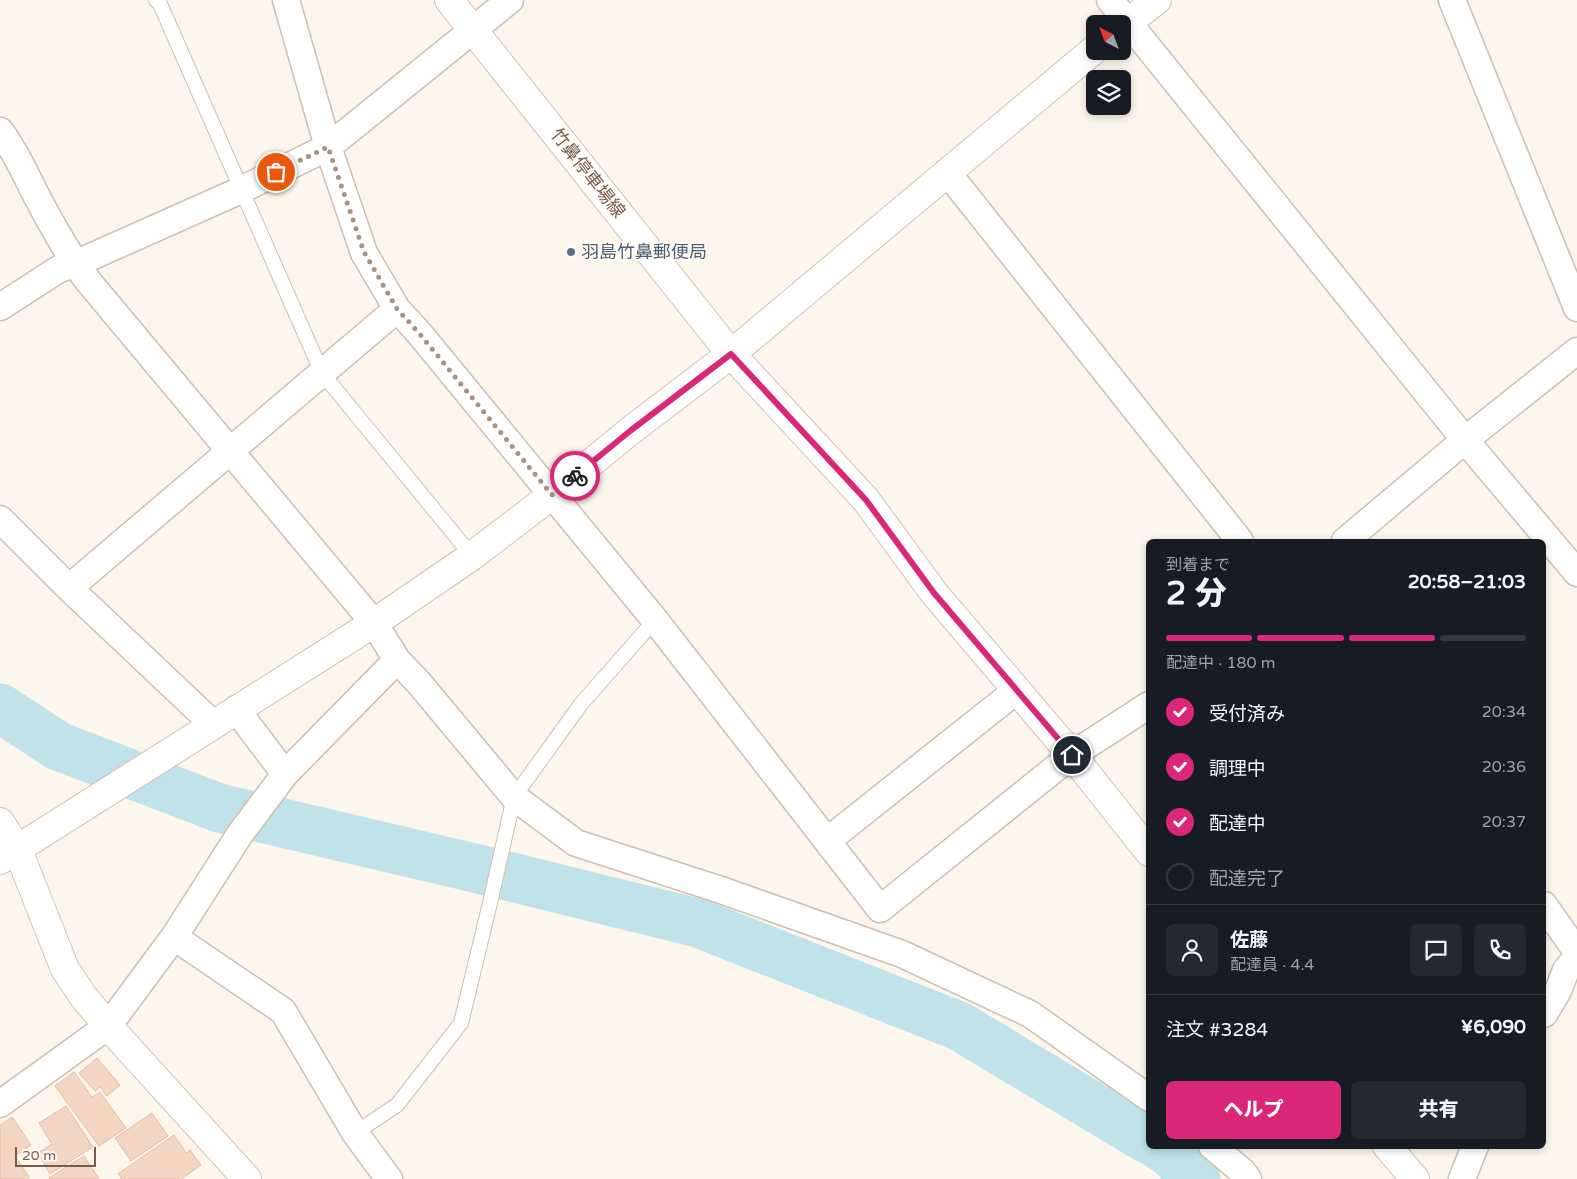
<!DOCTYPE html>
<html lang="ja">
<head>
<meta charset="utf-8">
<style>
	:root { --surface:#171b24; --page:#242831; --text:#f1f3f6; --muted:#9ea1a6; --line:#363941; --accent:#db2777 }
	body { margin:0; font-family:"Varela Round","Noto Sans JP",sans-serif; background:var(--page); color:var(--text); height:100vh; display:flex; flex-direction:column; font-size:19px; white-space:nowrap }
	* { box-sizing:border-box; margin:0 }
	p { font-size:16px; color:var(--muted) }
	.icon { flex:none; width:28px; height:28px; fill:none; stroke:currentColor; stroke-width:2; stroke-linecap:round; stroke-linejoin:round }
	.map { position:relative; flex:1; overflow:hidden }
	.details { position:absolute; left:1146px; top:539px; width:400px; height:610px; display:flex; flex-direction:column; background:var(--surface); border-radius:8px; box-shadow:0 2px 8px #0003 }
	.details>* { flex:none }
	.needle { width:32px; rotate:318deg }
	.buttons { position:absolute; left:1086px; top:15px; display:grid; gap:10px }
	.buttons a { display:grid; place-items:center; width:45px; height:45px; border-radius:8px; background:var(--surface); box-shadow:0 2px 8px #0003; font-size:25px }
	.scale { position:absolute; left:15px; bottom:12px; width:81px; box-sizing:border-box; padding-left:5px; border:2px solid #7a5c4d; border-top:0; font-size:14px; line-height:18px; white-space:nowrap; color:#7a5c4d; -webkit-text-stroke:4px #fffaf3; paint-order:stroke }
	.pin { position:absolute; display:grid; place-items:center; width:42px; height:42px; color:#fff; margin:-21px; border:2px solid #fff; border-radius:50%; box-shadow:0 1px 5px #0007 }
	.courier { position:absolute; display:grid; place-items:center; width:50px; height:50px; margin:-25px; border:4px solid #db2777; border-radius:50%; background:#fff; color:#222; box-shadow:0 1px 6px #0007 }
	.summary em { font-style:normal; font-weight:800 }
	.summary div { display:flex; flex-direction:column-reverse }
	.summary { display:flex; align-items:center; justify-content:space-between; height:85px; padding:0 20px }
	h1 { font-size:32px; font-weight:800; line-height:38px }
	.bar { display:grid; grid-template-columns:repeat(4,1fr); gap:8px 5px; align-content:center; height:60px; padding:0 20px }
	.bar i { height:6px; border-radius:4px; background:var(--line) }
	.bar .on { background:var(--accent) }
	.bar p { grid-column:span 4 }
	.line { display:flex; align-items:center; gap:12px; padding:0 20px; border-top:1px solid var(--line) }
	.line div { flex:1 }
	.round { display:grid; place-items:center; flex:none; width:52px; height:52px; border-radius:8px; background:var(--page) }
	ol { padding:0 20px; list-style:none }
	li { display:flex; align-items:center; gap:15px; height:55px }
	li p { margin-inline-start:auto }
	li .icon { padding:5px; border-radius:50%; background:var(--accent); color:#fff; stroke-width:4 }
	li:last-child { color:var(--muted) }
	li i { width:28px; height:28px; border:2px solid var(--line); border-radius:50% }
	.primary-button { display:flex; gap:10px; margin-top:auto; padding:10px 20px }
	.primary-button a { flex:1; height:58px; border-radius:8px; background:var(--accent); color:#fff; font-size:20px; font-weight:800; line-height:58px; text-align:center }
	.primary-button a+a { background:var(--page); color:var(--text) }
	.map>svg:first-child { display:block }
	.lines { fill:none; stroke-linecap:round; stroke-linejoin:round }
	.river { stroke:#bfe3e8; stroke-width:49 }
	.building { fill:#f3d5c3; stroke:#e6bba3 }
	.lane-casing { stroke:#d1beb0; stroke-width:16 }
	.street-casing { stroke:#d1beb0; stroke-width:29 }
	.secondary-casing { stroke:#d6c0b0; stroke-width:30 }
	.lane { stroke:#fff; stroke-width:14 }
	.street { stroke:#fff; stroke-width:26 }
	.secondary { stroke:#fff; stroke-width:28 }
	.done { stroke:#a89285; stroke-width:5; stroke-dasharray:0 9 }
	.route { stroke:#db2777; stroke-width:6 }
	.service-dot { fill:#5c6f8a; stroke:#fffaf3; stroke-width:2 }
	.labels { text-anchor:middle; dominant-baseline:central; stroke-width:4; stroke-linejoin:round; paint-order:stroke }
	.street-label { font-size:18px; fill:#7a5c4d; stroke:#fffaf3 }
	.service-label { font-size:18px; fill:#4e5e75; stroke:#fffaf3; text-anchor:start }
</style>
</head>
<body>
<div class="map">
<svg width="1577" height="1179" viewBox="0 0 1577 1179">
	<rect width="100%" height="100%" fill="#fdf6ec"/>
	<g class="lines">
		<path class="river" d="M 0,708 L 58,746 L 219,808 L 466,866 L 698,923 L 959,1026 L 1149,1140
			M 1160,1146 L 1171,1153 L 1196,1179"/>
	</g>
	<path class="building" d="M 97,1058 L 120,1085 L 107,1096 L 100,1087 L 95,1091 L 79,1073 Z
		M 74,1072 L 92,1097 L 100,1092 L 126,1128 L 99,1146 L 55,1086 Z
		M 66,1106 L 93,1147 L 50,1174 L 38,1153 L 52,1144 L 39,1123 Z
		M 152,1113 L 168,1136 L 131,1161 L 115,1138 Z
		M 12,1117 L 31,1145 L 15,1156 L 29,1177 L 26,1179 L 0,1179 L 0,1125 Z
		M 174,1135 L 186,1153 L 190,1150 L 201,1165 L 181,1179 L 122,1179 L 118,1174 Z
		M 84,1156 L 99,1179 L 50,1179 L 49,1178 Z"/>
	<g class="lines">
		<g class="lane-casing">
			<path id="lane" d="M 156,0 L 160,4 L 322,373 L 472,556
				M 355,1133 L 397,1105 L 461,1023 L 490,903 L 514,797 L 581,704 L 655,620"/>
		</g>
		<g class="street-casing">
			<path id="street" d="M 286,0 L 328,147 L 364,253 L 397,309 L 419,333 L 655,620 L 880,909 L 1072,755 L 1149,705
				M 1110,0 L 1465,440 L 1577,573
				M 1452,0 L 1577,308
				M 0,131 C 14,149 24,171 34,191 C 50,222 67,253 88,281 L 374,623 L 397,660 L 285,774 L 240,834 L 174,937 L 108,1026 L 0,1104
				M 947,172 L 1240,541
				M 0,307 L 59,269 L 75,264 L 241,190 L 328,147 L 510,0
				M 0,519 L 69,588 L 213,724
				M 1345,541 L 1465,440 L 1577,351
				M 69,588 L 397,309
				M 397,660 L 419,683 L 514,797 L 576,843 L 721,890 L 902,954 L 1030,1014 L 1149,1098
				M 236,709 L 285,774
				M 827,841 L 1017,690
				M 1544,905 L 1577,952
				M 174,937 L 283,1011 L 355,1133 L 389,1179
				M 1544,1014 L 1558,991 L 1566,970 L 1577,957
				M 1212,1146 L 1243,1172 L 1248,1179
				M 1462,1179 L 1475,1146"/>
		</g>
		<g class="secondary-casing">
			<path id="secondary" d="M 449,0 L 731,354 L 866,500 L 934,593 L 1072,755 L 1149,852
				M 1122,27 L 1157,0
				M 0,822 L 17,848 L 65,969 L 83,996 L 108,1026 L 247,1179
				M 0,860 L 374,623 L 472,556 L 552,495 L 630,431 L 731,354 L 1095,49
				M 1387,1146 L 1415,1179"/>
		</g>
		<use href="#lane" class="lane"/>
		<use href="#street" class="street"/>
		<use href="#secondary" class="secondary"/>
	</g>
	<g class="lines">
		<path class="done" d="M 276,172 L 328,147 L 364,252 L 397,309 L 419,333 L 552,495 L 575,476"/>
		<path class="route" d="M 575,476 L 630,431 L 731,354 L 866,500 L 934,593 L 1072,755"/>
	</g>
	<circle class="service-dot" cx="571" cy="252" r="5"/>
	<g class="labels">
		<g class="street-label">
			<text transform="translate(588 173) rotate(52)">竹鼻停車場線</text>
		</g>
		<g class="service-label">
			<text x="581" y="252">羽島竹鼻郵便局</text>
		</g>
	</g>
</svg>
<div class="buttons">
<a><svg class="needle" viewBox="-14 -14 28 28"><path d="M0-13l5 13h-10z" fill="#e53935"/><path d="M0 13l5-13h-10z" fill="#9ea1a6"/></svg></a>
<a><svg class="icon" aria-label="layers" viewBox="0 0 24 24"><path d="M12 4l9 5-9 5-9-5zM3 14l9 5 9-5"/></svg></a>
</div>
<div class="scale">20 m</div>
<div class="pin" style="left:276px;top:172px;background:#ea580c"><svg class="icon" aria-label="bag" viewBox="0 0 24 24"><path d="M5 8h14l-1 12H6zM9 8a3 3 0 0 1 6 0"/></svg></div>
<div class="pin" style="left:1072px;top:755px;background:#1f2937"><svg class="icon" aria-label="home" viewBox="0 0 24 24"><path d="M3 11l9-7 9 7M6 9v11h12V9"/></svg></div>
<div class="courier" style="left:575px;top:476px"><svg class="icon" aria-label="bike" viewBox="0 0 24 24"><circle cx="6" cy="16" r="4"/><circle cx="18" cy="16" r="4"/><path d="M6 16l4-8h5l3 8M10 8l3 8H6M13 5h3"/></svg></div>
<section class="details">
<div class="summary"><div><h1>2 分</h1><p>到着まで</p></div><em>20:58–21:03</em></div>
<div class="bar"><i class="on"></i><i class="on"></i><i class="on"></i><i></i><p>配達中 · 180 m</p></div>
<ol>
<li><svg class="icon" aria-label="check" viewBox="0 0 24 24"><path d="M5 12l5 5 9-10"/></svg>受付済み<p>20:34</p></li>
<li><svg class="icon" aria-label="check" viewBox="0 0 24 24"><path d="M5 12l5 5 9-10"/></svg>調理中<p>20:36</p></li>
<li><svg class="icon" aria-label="check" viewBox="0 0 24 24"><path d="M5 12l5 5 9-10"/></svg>配達中<p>20:37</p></li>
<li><i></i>配達完了</li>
</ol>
<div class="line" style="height:90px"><a class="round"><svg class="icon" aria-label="person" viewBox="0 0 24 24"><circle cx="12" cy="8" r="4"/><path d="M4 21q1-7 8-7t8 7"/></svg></a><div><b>佐藤</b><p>配達員 · 4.4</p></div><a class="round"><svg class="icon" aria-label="chat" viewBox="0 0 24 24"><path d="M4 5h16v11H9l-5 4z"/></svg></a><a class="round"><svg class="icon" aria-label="phone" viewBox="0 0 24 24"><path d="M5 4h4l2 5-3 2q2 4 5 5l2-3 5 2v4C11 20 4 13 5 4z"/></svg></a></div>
<div class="line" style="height:65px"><div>注文 #3284</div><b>¥6,090</b></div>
<div class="primary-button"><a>ヘルプ</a><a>共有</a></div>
</section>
</div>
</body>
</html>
